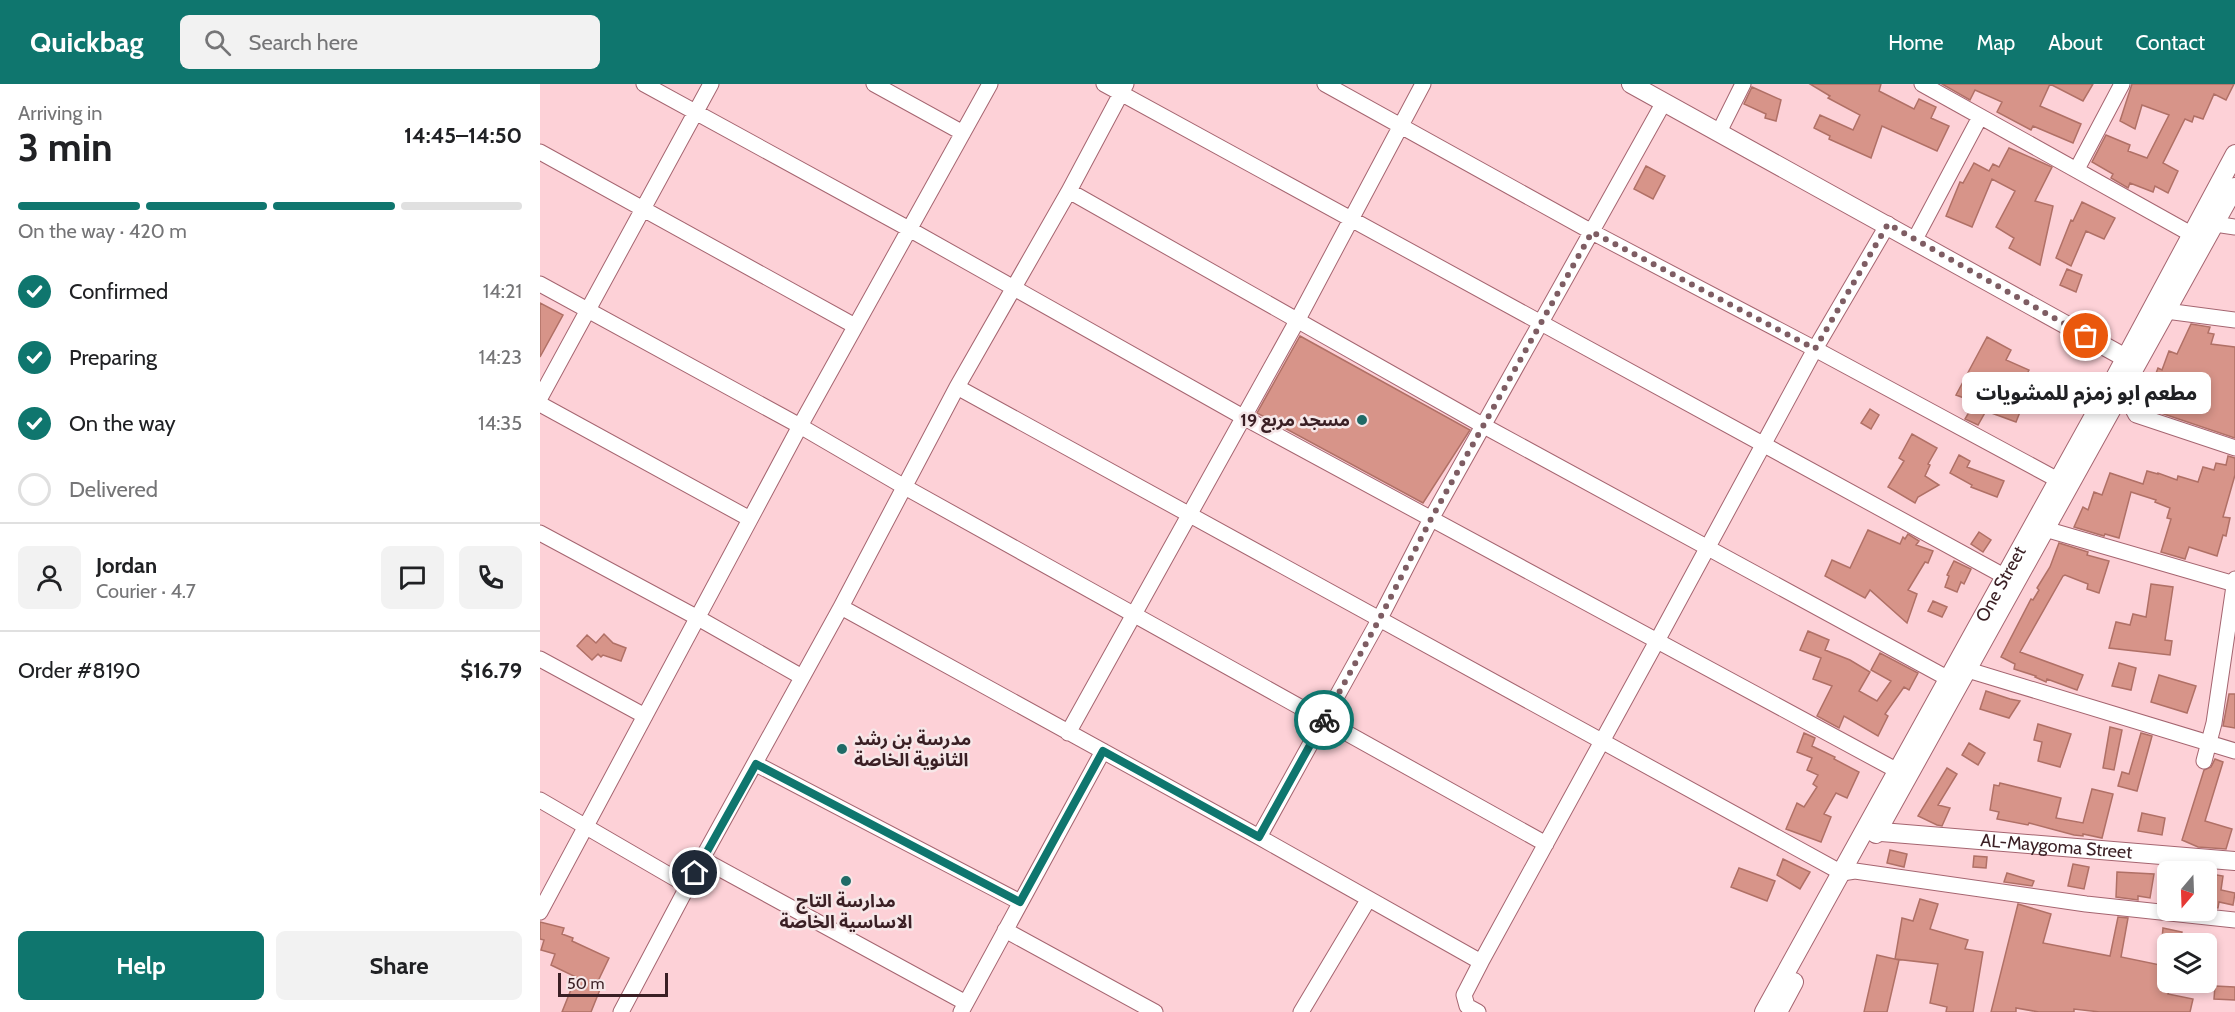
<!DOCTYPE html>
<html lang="en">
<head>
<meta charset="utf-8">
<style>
	:root { --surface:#fff; --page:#f2f2f2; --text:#202124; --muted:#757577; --line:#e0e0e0; --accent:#0f766e }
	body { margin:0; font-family:Cabin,"Noto Sans Arabic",sans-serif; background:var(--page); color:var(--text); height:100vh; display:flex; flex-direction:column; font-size:22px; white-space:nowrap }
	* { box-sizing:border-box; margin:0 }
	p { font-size:20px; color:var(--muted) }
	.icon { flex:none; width:33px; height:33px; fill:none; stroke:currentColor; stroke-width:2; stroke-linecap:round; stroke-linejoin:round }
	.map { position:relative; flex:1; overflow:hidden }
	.side { display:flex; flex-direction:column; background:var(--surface); width:540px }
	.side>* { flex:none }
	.needle { width:39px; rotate:199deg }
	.controls { position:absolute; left:1617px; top:777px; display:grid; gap:12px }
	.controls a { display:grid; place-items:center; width:60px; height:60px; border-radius:9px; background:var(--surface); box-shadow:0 3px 9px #0003; font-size:30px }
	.scale { position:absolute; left:18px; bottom:15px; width:110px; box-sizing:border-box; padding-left:6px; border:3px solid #3a1f24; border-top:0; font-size:16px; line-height:21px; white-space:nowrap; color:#3a1f24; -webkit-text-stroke:4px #f6e7e8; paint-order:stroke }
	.pin { position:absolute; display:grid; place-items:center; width:51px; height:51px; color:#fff; margin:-26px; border:3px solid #fff; border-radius:50%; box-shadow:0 2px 6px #0007 }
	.courier { position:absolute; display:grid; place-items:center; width:60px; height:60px; margin:-30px; border:4px solid #0f766e; border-radius:50%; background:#fff; color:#222; box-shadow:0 2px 8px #0007 }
	.bubble { position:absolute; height:42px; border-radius:9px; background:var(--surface); box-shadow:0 3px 9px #0003; font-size:20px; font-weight:800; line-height:42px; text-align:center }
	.headline em { font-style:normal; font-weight:800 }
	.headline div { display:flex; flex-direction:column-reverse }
	.headline { display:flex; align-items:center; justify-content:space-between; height:102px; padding:0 18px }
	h1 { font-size:39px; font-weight:800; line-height:45px }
	.bar { display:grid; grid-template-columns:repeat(4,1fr); gap:9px 6px; align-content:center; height:72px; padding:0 18px }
	.bar i { height:8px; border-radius:4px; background:var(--line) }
	.bar .on { background:var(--accent) }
	.bar p { grid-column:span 4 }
	.line { display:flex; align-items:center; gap:15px; padding:0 18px; border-top:2px solid var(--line) }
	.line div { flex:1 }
	.round { display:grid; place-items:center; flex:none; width:63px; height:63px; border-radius:9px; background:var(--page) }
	ol { padding:0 18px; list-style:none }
	li { display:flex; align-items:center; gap:18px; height:66px }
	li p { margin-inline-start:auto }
	li .icon { padding:6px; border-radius:50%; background:var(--accent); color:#fff; stroke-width:4 }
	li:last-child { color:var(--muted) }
	li i { width:33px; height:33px; border:3px solid var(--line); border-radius:50% }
	.cta { display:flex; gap:12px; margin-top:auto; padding:12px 18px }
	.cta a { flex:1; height:69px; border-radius:9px; background:var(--accent); color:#fff; font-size:24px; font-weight:800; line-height:69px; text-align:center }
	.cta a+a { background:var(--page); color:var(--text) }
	header { display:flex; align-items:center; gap:36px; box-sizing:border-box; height:84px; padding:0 30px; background:var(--accent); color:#fff }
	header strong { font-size:28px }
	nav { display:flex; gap:33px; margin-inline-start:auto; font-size:21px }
	.search { width:420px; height:54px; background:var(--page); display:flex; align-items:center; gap:15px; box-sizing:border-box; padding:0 21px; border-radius:9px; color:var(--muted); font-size:22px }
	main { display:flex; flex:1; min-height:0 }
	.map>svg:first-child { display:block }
	.building { fill:#d79489; stroke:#b07066; stroke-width:1.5 }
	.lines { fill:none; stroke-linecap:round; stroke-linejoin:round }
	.minor-casing { stroke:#a56570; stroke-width:17 }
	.tertiary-casing { stroke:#a56570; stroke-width:20 }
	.minor { stroke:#fff; stroke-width:15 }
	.tertiary { stroke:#fff; stroke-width:18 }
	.done { stroke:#7e5d63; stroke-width:6; stroke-dasharray:0 10.8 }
	.route { stroke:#0f766e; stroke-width:8 }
	.poi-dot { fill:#1f6a66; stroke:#f6e7e8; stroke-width:2 }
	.labels { text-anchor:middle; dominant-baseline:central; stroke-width:5; stroke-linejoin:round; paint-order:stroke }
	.poi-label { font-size:18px; font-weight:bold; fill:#3a1f24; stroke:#f6e7e8; text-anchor:end }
	.street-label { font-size:18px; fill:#3a1f24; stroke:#f6e7e8 }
</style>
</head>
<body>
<header>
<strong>Quickbag</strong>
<div class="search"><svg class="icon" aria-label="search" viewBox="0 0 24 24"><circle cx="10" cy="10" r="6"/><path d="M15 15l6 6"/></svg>Search here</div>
<nav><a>Home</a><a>Map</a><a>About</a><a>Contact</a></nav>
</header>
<main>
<section class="side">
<div class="headline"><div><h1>3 min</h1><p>Arriving in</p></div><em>14:45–14:50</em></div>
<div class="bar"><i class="on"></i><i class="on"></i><i class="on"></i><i></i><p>On the way · 420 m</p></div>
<ol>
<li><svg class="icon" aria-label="check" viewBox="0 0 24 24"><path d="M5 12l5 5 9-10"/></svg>Confirmed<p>14:21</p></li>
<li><svg class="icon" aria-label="check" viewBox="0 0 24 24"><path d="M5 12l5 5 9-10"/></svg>Preparing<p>14:23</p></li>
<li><svg class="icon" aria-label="check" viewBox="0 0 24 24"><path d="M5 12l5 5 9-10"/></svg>On the way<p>14:35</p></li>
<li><i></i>Delivered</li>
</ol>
<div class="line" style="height:108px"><a class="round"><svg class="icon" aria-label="person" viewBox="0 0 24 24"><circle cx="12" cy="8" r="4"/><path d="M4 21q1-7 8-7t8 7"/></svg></a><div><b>Jordan</b><p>Courier · 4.7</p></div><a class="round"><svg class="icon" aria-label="chat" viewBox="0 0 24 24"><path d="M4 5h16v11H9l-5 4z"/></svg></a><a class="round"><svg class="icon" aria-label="phone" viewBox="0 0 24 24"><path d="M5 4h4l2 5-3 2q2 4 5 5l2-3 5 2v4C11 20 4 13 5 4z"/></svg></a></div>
<div class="line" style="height:78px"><div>Order #8190</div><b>$16.79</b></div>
<div class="cta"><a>Help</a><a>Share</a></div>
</section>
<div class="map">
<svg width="1695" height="928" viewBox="0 0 1695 928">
	<rect width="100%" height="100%" fill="#fdd1d7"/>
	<path class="building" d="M 1270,0 L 1341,0 L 1339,7 L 1374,25 L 1379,15 L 1396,23 L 1391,34 L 1409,42 L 1397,67 L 1342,42 L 1331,74 L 1289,55 L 1290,52 L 1274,44 L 1280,31 L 1313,46 L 1320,31 L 1288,14 L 1290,12 Z
		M 1402,0 L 1510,0 L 1500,22 L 1541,40 L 1533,59 L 1493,42 L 1491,46 L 1457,28 L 1462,18 L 1435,6 L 1430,16 Z
		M 1510,0 L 1553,0 L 1543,17 Z
		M 1592,0 L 1694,0 L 1686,16 L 1674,10 L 1663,35 L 1654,32 L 1652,38 L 1645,35 L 1623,79 L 1638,87 L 1628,109 L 1615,102 L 1613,108 L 1590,99 L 1588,104 L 1571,94 L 1573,90 L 1552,78 L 1566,51 L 1590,61 L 1588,67 L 1607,74 L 1629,31 L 1602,21 L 1595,45 L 1580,37 Z
		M 1212,3 L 1241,16 L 1236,37 L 1225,34 L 1226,30 L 1204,20 Z
		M 1469,64 L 1512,83 L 1495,117 L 1513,122 L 1500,181 L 1469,164 L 1474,154 L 1456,143 L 1475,107 L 1452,95 L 1432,143 L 1406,132 L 1420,98 L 1423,99 L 1434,79 L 1449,87 L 1453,80 L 1459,83 Z
		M 1106,82 L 1125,92 L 1113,115 L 1094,105 Z
		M 1542,118 L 1575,134 L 1564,155 L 1546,147 L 1531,182 L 1516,174 L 1531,136 L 1533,137 Z
		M 1527,185 L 1542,191 L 1536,208 L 1520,201 Z
		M 0,219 L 23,231 L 0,273 Z
		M 1651,240 L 1670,243 L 1668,249 L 1674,250 L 1671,260 L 1695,263 L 1695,354 L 1603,323 L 1618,284 L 1622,286 L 1629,267 L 1637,270 Z
		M 760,252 L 930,346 L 883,419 L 717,329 Z
		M 1447,253 L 1471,266 L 1466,276 L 1489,286 L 1487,290 L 1513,300 L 1501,319 L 1496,316 L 1493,322 L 1484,318 L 1476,338 L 1446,327 L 1438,341 L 1425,335 L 1435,318 L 1416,311 Z
		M 1330,325 L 1339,331 L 1331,345 L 1321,339 Z
		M 1372,350 L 1397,364 L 1388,380 L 1390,381 L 1385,392 L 1399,401 L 1378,413 L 1375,419 L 1348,403 L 1364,377 L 1359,374 Z
		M 1419,371 L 1430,377 L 1427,383 L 1464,397 L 1457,413 L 1431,403 L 1432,401 L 1410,389 Z
		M 1688,372 L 1695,374 L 1695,391 L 1683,433 L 1690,434 L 1686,452 L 1683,451 L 1677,472 L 1649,463 L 1645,475 L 1621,468 L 1631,435 L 1627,434 L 1630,424 L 1615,418 L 1616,416 L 1591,408 L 1579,454 L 1565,450 L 1564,452 L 1534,443 L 1543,423 L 1548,426 L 1554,408 L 1562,411 L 1570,389 L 1603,400 L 1607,387 L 1618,390 L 1618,389 L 1637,396 L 1638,392 L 1658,398 L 1663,383 L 1674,386 L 1676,379 L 1686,381 Z
		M 1328,446 L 1360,460 L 1363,453 L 1365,455 L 1368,450 L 1379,457 L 1376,461 L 1393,467 L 1388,479 L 1385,478 L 1368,506 L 1377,510 L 1367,539 L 1330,506 L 1325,514 L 1285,492 L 1292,476 L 1310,484 Z
		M 1439,448 L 1451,456 L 1443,468 L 1431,460 Z
		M 1519,459 L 1548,468 L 1547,471 L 1569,477 L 1559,509 L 1547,505 L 1548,500 L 1525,491 L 1523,492 L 1480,568 L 1543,591 L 1537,606 L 1507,595 L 1506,598 L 1495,593 L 1496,592 L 1474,585 L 1475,580 L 1461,573 L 1491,515 L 1493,516 L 1499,506 L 1497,504 L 1510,483 Z
		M 1414,477 L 1431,485 L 1424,500 L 1421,498 L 1417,508 L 1405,503 L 1409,492 L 1407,491 Z
		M 1611,500 L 1633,503 L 1625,556 L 1632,557 L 1630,571 L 1569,564 L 1576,538 L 1590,541 L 1593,530 L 1606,533 Z
		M 1393,517 L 1407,523 L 1402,533 L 1388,527 Z
		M 1268,547 L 1289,556 L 1285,566 L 1310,576 L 1330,588 L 1319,607 L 1337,617 L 1351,597 L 1331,586 L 1340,569 L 1378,589 L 1369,606 L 1364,603 L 1345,630 L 1348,632 L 1338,652 L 1304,632 L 1299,644 L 1277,632 L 1292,602 L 1273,595 L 1281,574 L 1260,566 Z
		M 64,550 L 73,559 L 86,564 L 81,577 L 63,571 L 61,573 L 58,570 L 52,576 L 37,562 L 47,551 L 56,559 Z
		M 1579,579 L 1596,584 L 1591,606 L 1572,602 Z
		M 1619,591 L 1656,602 L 1647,629 L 1611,618 Z
		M 1446,607 L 1470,615 L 1480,617 L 1469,634 L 1440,625 Z
		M 1689,610 L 1695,610 L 1695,644 L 1683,642 Z
		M 1498,640 L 1531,650 L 1520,683 L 1498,677 L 1502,658 L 1494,656 Z
		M 1570,643 L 1582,646 L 1574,686 L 1563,684 Z
		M 1264,649 L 1275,654 L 1272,662 L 1295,673 L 1294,675 L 1319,688 L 1307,714 L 1296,709 L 1284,730 L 1291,733 L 1281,758 L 1246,745 L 1257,719 L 1264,723 L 1277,703 L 1273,700 L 1278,691 L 1267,686 L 1272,674 L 1257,668 Z
		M 1601,649 L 1612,652 L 1597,707 L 1578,702 L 1582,688 L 1589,690 Z
		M 1429,659 L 1445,669 L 1438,681 L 1422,671 Z
		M 1675,675 L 1683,678 L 1665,737 L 1692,745 L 1686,765 L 1658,763 L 1642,756 L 1664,686 L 1671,683 Z
		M 1407,684 L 1417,690 L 1398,721 L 1410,724 L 1402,742 L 1397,741 L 1378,732 Z
		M 1460,699 L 1521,714 L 1516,734 L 1543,739 L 1552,705 L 1573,710 L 1562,754 L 1543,750 L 1543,752 L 1534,751 L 1489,739 L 1488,741 L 1457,735 L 1459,728 L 1450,726 L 1454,701 L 1459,702 Z
		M 1602,729 L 1625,734 L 1622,751 L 1598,747 Z
		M 1350,766 L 1367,770 L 1364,783 L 1347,779 Z
		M 1434,772 L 1447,773 L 1446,784 L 1433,783 Z
		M 1243,775 L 1270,788 L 1260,805 L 1237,791 Z
		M 1533,780 L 1549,783 L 1544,805 L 1528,802 Z
		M 1199,784 L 1235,797 L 1227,817 L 1191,803 Z
		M 1577,788 L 1614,790 L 1610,814 L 1598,812 L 1598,816 L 1576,813 Z
		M 1467,789 L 1494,797 L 1492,802 L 1464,798 Z
		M 1671,790 L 1683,792 L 1681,806 L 1695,809 L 1693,821 L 1679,818 L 1678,824 L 1666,823 Z
		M 1380,815 L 1398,820 L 1390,845 L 1428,856 L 1425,865 L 1443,868 L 1433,928 L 1406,928 L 1407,923 L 1390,919 L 1398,880 L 1355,875 L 1362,834 L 1373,837 Z
		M 1478,820 L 1511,830 L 1503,859 L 1570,872 L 1578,833 L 1588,834 L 1581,873 L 1625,882 L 1620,897 L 1631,900 L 1628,910 L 1653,915 L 1650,928 L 1560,928 L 1534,925 L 1534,928 L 1499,928 L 1476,924 L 1476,928 L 1451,928 Z
		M 0,838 L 24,844 L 22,850 L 33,854 L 32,857 L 69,874 L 59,895 L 63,898 L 51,928 L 22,928 L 36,893 L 11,881 L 15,870 L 1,866 L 4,856 L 0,855 Z
		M 1623,844 L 1642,848 L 1639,859 L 1622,855 Z
		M 1337,871 L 1359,876 L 1347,928 L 1324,928 Z
		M 1675,902 L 1695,903 L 1695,916 L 1674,915 Z"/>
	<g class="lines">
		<g class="minor-casing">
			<path id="minor" d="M 104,0 L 369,145 L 703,333 L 1356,686
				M 334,0 L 423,49
				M 564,0 L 1464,492
				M 785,0 L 1052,148 L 1275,265 L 1518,396
				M 1382,0 L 1651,150
				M 1179,48 L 1203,0
				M 0,68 L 315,242
				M 1537,85 L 1582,0
				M 529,107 L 944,342 L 1407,594
				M 1675,140 L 1695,143
				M 1374,157 L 1440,33
				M 0,200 L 260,342 L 363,402 L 1006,760
				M 1626,227 L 1695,236
				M 1575,302 L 1583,307 L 1596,331 L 1695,364
				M 417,303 L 1302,789 L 1315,787 L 1546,820 L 1695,836
				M 0,314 L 171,0
				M 0,320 L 210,435
				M 1505,445 L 1695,500
				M 0,449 L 158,534 L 262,593
				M 301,523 L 719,753 L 941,878
				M 0,575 L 105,632
				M 1428,586 L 1695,667
				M 528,649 L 757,237 L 883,0
				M 1664,677 L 1674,639 L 1695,495
				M 216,680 L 480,818
				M 0,716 L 148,802
				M 719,753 L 839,536 L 891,435 L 1124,18
				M 162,775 L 426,919
				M 0,828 L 260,342 L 450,0
				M 465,846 L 615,928
				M 81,928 L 162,775 L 301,523 L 417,303 L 529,107 L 586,0
				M 421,928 L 563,667
				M 761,928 L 828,816
				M 938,928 L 927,922 L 924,911 L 941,878 L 1117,557 L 1275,265 L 1348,140"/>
		</g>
		<g class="tertiary-casing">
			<g id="tertiary">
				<path d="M 1091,0 L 1593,278"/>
				<path id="s1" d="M 1329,747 L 1695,777"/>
				<path d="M 1336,750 L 1695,103"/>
				<path id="s2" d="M 1224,928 L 1572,299 L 1695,70"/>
				<path d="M 1238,928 L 1254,898"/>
			</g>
		</g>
		<use href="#minor" class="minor"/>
		<use href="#tertiary" class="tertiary"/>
	</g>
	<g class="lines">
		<path class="done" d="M 784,636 L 839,536 L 891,435 L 1052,148 L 1275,265 L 1348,140 L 1546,252"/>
		<path class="route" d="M 155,789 L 216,680 L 480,818 L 563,667 L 719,753 L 784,636"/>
	</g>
	<g class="poi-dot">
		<circle cx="822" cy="336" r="6"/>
		<circle cx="302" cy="665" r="6"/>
		<circle cx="306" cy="797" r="6"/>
	</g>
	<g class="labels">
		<g class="poi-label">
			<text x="810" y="336">مسجد مربع 19</text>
			<text x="314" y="655" text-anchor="start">مدرسة بن رشد<tspan x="314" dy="21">الثانوية الخاصة</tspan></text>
			<text x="306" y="817" text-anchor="middle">مدارسة التاج<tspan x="306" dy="21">الاساسية الخاصة</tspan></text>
		</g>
		<g class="street-label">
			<text stroke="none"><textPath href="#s2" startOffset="489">One Street</textPath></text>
			<text stroke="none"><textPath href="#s1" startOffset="188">AL-Maygoma Street</textPath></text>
		</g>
	</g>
</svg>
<div class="controls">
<a><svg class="needle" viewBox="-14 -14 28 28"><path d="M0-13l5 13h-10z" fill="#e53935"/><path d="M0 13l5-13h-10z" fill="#757577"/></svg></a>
<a><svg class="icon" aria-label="layers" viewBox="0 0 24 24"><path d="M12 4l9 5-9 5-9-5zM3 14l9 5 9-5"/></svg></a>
</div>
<div class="scale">50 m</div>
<div class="pin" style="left:1546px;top:252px;background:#ea580c"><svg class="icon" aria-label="bag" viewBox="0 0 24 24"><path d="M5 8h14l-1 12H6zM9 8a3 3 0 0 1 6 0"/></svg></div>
<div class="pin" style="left:155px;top:789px;background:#1f2937"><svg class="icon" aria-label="home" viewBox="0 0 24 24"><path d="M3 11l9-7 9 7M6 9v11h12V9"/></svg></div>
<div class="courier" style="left:784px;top:636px"><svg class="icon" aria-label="bike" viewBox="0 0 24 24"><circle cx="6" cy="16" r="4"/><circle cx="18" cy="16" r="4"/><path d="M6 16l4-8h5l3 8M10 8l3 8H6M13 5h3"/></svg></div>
<div class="bubble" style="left:1422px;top:288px;width:249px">مطعم ابو زمزم للمشويات</div>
</div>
</main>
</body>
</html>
